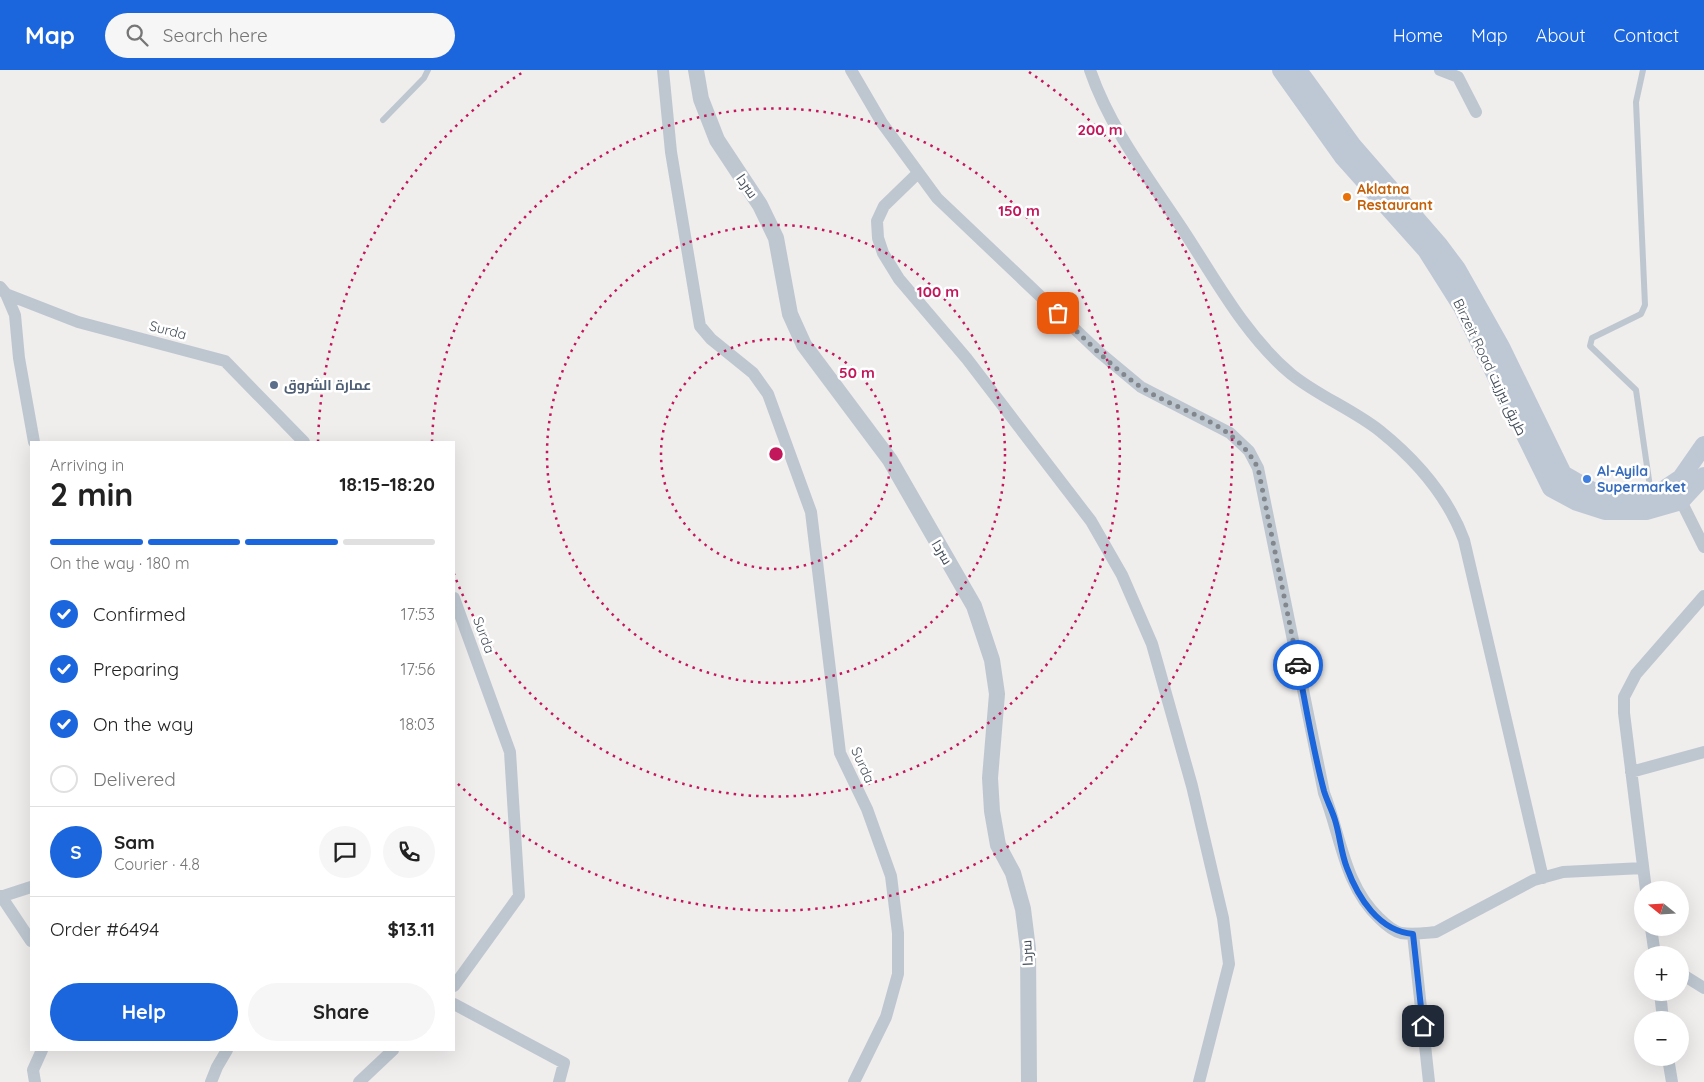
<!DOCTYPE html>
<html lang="en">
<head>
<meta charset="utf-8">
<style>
	:root { --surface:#fff; --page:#f6f6f6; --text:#222; --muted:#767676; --line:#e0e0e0; --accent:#1b65dd }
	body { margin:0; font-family:Quicksand,Cairo,sans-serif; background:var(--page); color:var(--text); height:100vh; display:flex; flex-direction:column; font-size:19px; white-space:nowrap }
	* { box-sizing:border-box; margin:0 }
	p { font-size:16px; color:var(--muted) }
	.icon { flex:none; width:28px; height:28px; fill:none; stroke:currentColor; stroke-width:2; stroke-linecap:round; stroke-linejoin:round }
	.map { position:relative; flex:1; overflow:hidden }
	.side { position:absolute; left:30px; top:371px; width:425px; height:610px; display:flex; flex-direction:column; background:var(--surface); border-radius:0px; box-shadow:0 5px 20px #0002 }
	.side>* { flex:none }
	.needle { width:32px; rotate:288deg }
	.fabs { position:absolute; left:1634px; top:811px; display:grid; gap:10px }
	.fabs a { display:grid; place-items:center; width:55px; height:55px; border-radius:50%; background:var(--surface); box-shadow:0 5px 20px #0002; font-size:25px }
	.pin { position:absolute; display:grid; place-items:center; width:42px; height:42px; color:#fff; margin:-21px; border-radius:10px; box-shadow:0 2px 8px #0006 }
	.courier { position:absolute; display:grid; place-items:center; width:50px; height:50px; margin:-25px; border:4px solid #1b65dd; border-radius:50%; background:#fff; color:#222; box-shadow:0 1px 6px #0007 }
	.head em { font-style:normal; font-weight:700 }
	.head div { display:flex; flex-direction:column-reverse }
	.head { display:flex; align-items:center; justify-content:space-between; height:85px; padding:0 20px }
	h1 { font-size:32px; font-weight:700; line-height:38px }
	.bar { display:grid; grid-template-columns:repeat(4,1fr); gap:8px 5px; align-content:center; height:60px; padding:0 20px }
	.bar i { height:6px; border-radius:4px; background:var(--line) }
	.bar .selected { background:var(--accent) }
	.bar p { grid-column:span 4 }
	.line { display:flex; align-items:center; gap:12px; padding:0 20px; border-top:1px solid var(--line) }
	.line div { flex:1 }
	.round { display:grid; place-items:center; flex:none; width:52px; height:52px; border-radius:26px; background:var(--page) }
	ol { padding:0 20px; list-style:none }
	li { display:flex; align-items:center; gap:15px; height:55px }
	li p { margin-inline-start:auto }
	li .icon { padding:5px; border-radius:50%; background:var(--accent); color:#fff; stroke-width:4 }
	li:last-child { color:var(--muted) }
	li i { width:28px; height:28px; border:2px solid var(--line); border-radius:50% }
	.button { display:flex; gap:10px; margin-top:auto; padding:10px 20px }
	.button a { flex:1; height:58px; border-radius:30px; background:var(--accent); color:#fff; font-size:20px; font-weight:700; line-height:58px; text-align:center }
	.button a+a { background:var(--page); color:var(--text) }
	header { display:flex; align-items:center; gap:30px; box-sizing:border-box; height:70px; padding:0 25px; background:var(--accent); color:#fff }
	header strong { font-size:24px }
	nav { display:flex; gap:28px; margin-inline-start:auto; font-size:18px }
	.search { width:350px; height:45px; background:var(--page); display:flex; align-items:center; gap:12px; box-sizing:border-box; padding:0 18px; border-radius:28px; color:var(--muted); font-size:19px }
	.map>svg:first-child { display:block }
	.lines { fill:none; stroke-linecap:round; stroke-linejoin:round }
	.service { stroke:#bec7d0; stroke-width:6 }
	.minor { stroke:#bec7d0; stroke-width:12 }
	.tertiary { stroke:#bec7d0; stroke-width:16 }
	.secondary { stroke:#bec8d4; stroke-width:18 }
	.done { stroke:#82878e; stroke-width:5; stroke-dasharray:0 9 }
	.route { stroke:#1b65dd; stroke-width:6 }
	.ring { fill:none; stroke:#c2185b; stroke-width:2.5; stroke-dasharray:2.5 5 }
	.food-dot { fill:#e8710a; stroke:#fff; stroke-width:2 }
	.service-dot { fill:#5c6f8a; stroke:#fff; stroke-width:2 }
	.shop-dot { fill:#3f7fe0; stroke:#fff; stroke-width:2 }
	.labels { text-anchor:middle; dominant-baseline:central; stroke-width:5; stroke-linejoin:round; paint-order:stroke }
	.street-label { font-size:14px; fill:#46505b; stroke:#fff }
	.food-label { font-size:14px; font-weight:bold; fill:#c56008; stroke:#fff; text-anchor:start }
	.service-label { font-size:14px; font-weight:bold; fill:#4e5e75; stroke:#fff; text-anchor:start }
	.shop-label { font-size:14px; font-weight:bold; fill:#366cbe; stroke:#fff; text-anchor:start }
	.centre { fill:#c2185b; stroke:#fff; stroke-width:2.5 }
	.ring-label { font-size:15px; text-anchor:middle; font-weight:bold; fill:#c2185b; stroke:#fff; stroke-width:5; stroke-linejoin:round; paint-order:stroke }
</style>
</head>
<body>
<header>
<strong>Map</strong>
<div class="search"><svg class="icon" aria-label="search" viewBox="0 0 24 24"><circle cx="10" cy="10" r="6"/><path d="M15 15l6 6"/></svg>Search here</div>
<nav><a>Home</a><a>Map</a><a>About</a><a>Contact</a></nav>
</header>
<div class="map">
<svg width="1704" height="1012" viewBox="0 0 1704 1012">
	<rect width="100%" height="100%" fill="#f0eded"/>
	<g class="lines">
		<path class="service" d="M 1643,0 L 1636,32 L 1645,235 L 1641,244 L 1592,268 L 1590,276 L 1636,320 L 1651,424
			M 383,50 L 424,8 L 428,0"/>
		<path class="minor" d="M 663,0 L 671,82 L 700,256 L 711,269 L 753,303 L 768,324 L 811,442 L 840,683 L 867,739 L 891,806 L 898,863 L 898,904 L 886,947 L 854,1012
			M 851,0 L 882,53 L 937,128 L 1099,282 L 1141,317 L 1230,363 L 1249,381 L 1258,398 L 1324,723 C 1341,766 1344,815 1379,848 C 1385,854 1393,861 1401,863 C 1413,865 1425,863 1436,862 L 1534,810 L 1563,802 L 1643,798
			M 1090,0 C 1110,59 1151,111 1185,163 C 1217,212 1246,266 1291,304 C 1318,326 1352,339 1380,361 C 1416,390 1448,427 1464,470 L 1543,808
			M 1440,0 L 1458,7 L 1476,42
			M 918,103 L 884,136 L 877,151 L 878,168 L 883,183 L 899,209 L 967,289 L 1091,451 L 1122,505 L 1152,574 L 1192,716 L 1223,848 L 1229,894 L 1199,1012
			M 0,217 L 6,224 L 78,252 L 225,291 L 304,372
			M 6,224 L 15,245 L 19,288 L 34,372
			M 1681,431 L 1704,477
			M 454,528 L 510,682 L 519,826 L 454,916
			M 1631,702 L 1704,682
			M 1646,820 L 1624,643 L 1624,627 L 1636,604 L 1704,526
			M 1,826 L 31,871
			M 0,827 L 31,817
			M 1651,858 L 1655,885
			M 1413,864 L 1429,1012
			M 1680,903 L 1704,918
			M 1660,922 L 1663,950
			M 454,934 L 564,993 L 559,1012
			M 1668,988 L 1672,1012
			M 35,1012 L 33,1000 L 42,980
			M 211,1012 L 217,997 L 227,980
			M 359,1012 L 393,980"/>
		<path class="tertiary" d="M 696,0 L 701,29 L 717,70 L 760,135 L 776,168 L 790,244 L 804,275 L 890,390 L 974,536 L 992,590 L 997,624 L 990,708 L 992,741 L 998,775 L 1013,803 L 1023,839 L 1028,879 L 1029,1012"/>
		<path class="secondary" d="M 1281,0 L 1343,87 L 1426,180 L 1462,237 L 1551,418 L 1577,432 L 1605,441 L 1646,441 L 1681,431 L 1704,406
			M 1298,0 L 1353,76 L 1439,175 L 1457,199 L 1501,277 L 1563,404 L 1596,423 L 1624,427 L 1651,425 L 1663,420 L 1681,408 L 1704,375"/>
	</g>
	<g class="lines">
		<path class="done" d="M 1058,243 C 1084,268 1111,297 1141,317 C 1183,345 1232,349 1258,398 L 1298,595"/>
		<path class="route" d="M 1298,595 C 1306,637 1313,680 1324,721 C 1327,731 1332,740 1335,750 C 1340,766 1341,783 1347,798 C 1358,828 1379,861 1413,864 L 1423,956"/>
	</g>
	<g class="ring">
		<circle cx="776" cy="384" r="115"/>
		<circle cx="776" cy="384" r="229"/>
		<path d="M432 372A344 344 0 1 1 454 504"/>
		<path d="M318 372A458 458 0 0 1 523 2M1029 2A458 458 0 1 1 455 711"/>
	</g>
	<circle class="food-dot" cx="1347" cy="127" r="5"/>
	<circle class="service-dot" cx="274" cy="315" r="5"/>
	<circle class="shop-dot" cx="1587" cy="409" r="5"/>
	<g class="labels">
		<g class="street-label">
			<text transform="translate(747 116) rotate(55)">سردا</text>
			<text transform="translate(168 260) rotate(15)">Surda</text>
			<text transform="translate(1490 297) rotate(64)">Birzeit Road طريق بيرزيت</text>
			<text transform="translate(942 482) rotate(59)">سردا</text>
			<text transform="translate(484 565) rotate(70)">Surda</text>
			<text transform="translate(863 695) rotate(66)">Surda</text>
			<text transform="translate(1027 883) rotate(-93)">سردا</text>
		</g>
		<g class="food-label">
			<text x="1357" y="119">Aklatna<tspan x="1357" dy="16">Restaurant</tspan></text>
		</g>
		<g class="service-label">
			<text x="284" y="315">عمارة الشروق</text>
		</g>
		<g class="shop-label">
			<text x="1597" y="401">Al-Ayila<tspan x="1597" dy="16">Supermarket</tspan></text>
		</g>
	</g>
	<circle cx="776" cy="384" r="8" class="centre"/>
	<g class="ring-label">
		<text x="1100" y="65">200 m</text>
		<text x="1019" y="146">150 m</text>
		<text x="938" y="227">100 m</text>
		<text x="857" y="308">50 m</text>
	</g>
</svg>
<div class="fabs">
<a><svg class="needle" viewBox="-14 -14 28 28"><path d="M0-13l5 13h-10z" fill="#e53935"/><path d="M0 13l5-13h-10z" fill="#767676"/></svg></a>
<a>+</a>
<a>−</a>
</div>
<div class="pin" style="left:1058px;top:243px;background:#ea580c"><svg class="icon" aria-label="bag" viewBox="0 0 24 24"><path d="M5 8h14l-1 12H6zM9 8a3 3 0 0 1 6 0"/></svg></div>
<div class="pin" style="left:1423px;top:956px;background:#1f2937"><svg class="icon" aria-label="home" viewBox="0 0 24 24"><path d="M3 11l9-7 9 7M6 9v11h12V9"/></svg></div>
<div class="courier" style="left:1298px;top:595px"><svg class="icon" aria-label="car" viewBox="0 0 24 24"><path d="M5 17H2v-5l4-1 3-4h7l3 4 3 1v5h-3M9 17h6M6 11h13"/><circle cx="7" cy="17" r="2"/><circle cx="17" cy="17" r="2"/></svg></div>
<section class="side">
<div class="head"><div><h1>2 min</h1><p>Arriving in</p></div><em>18:15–18:20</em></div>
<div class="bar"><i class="selected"></i><i class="selected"></i><i class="selected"></i><i></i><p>On the way · 180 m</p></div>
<ol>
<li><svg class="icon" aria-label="check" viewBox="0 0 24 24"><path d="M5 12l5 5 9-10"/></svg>Confirmed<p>17:53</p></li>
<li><svg class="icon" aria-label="check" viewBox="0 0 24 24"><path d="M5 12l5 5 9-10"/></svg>Preparing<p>17:56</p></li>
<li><svg class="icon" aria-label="check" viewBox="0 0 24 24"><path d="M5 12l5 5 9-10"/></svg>On the way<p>18:03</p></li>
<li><i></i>Delivered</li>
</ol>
<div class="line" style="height:90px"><b class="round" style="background:var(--accent);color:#fff">S</b><div><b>Sam</b><p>Courier · 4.8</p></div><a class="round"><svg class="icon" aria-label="chat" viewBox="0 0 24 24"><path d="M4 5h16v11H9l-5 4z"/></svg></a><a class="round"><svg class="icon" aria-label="phone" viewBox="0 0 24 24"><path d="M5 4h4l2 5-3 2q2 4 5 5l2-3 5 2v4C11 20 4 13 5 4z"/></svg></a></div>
<div class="line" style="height:65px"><div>Order #6494</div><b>$13.11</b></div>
<div class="button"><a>Help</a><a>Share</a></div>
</section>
</div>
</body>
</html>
